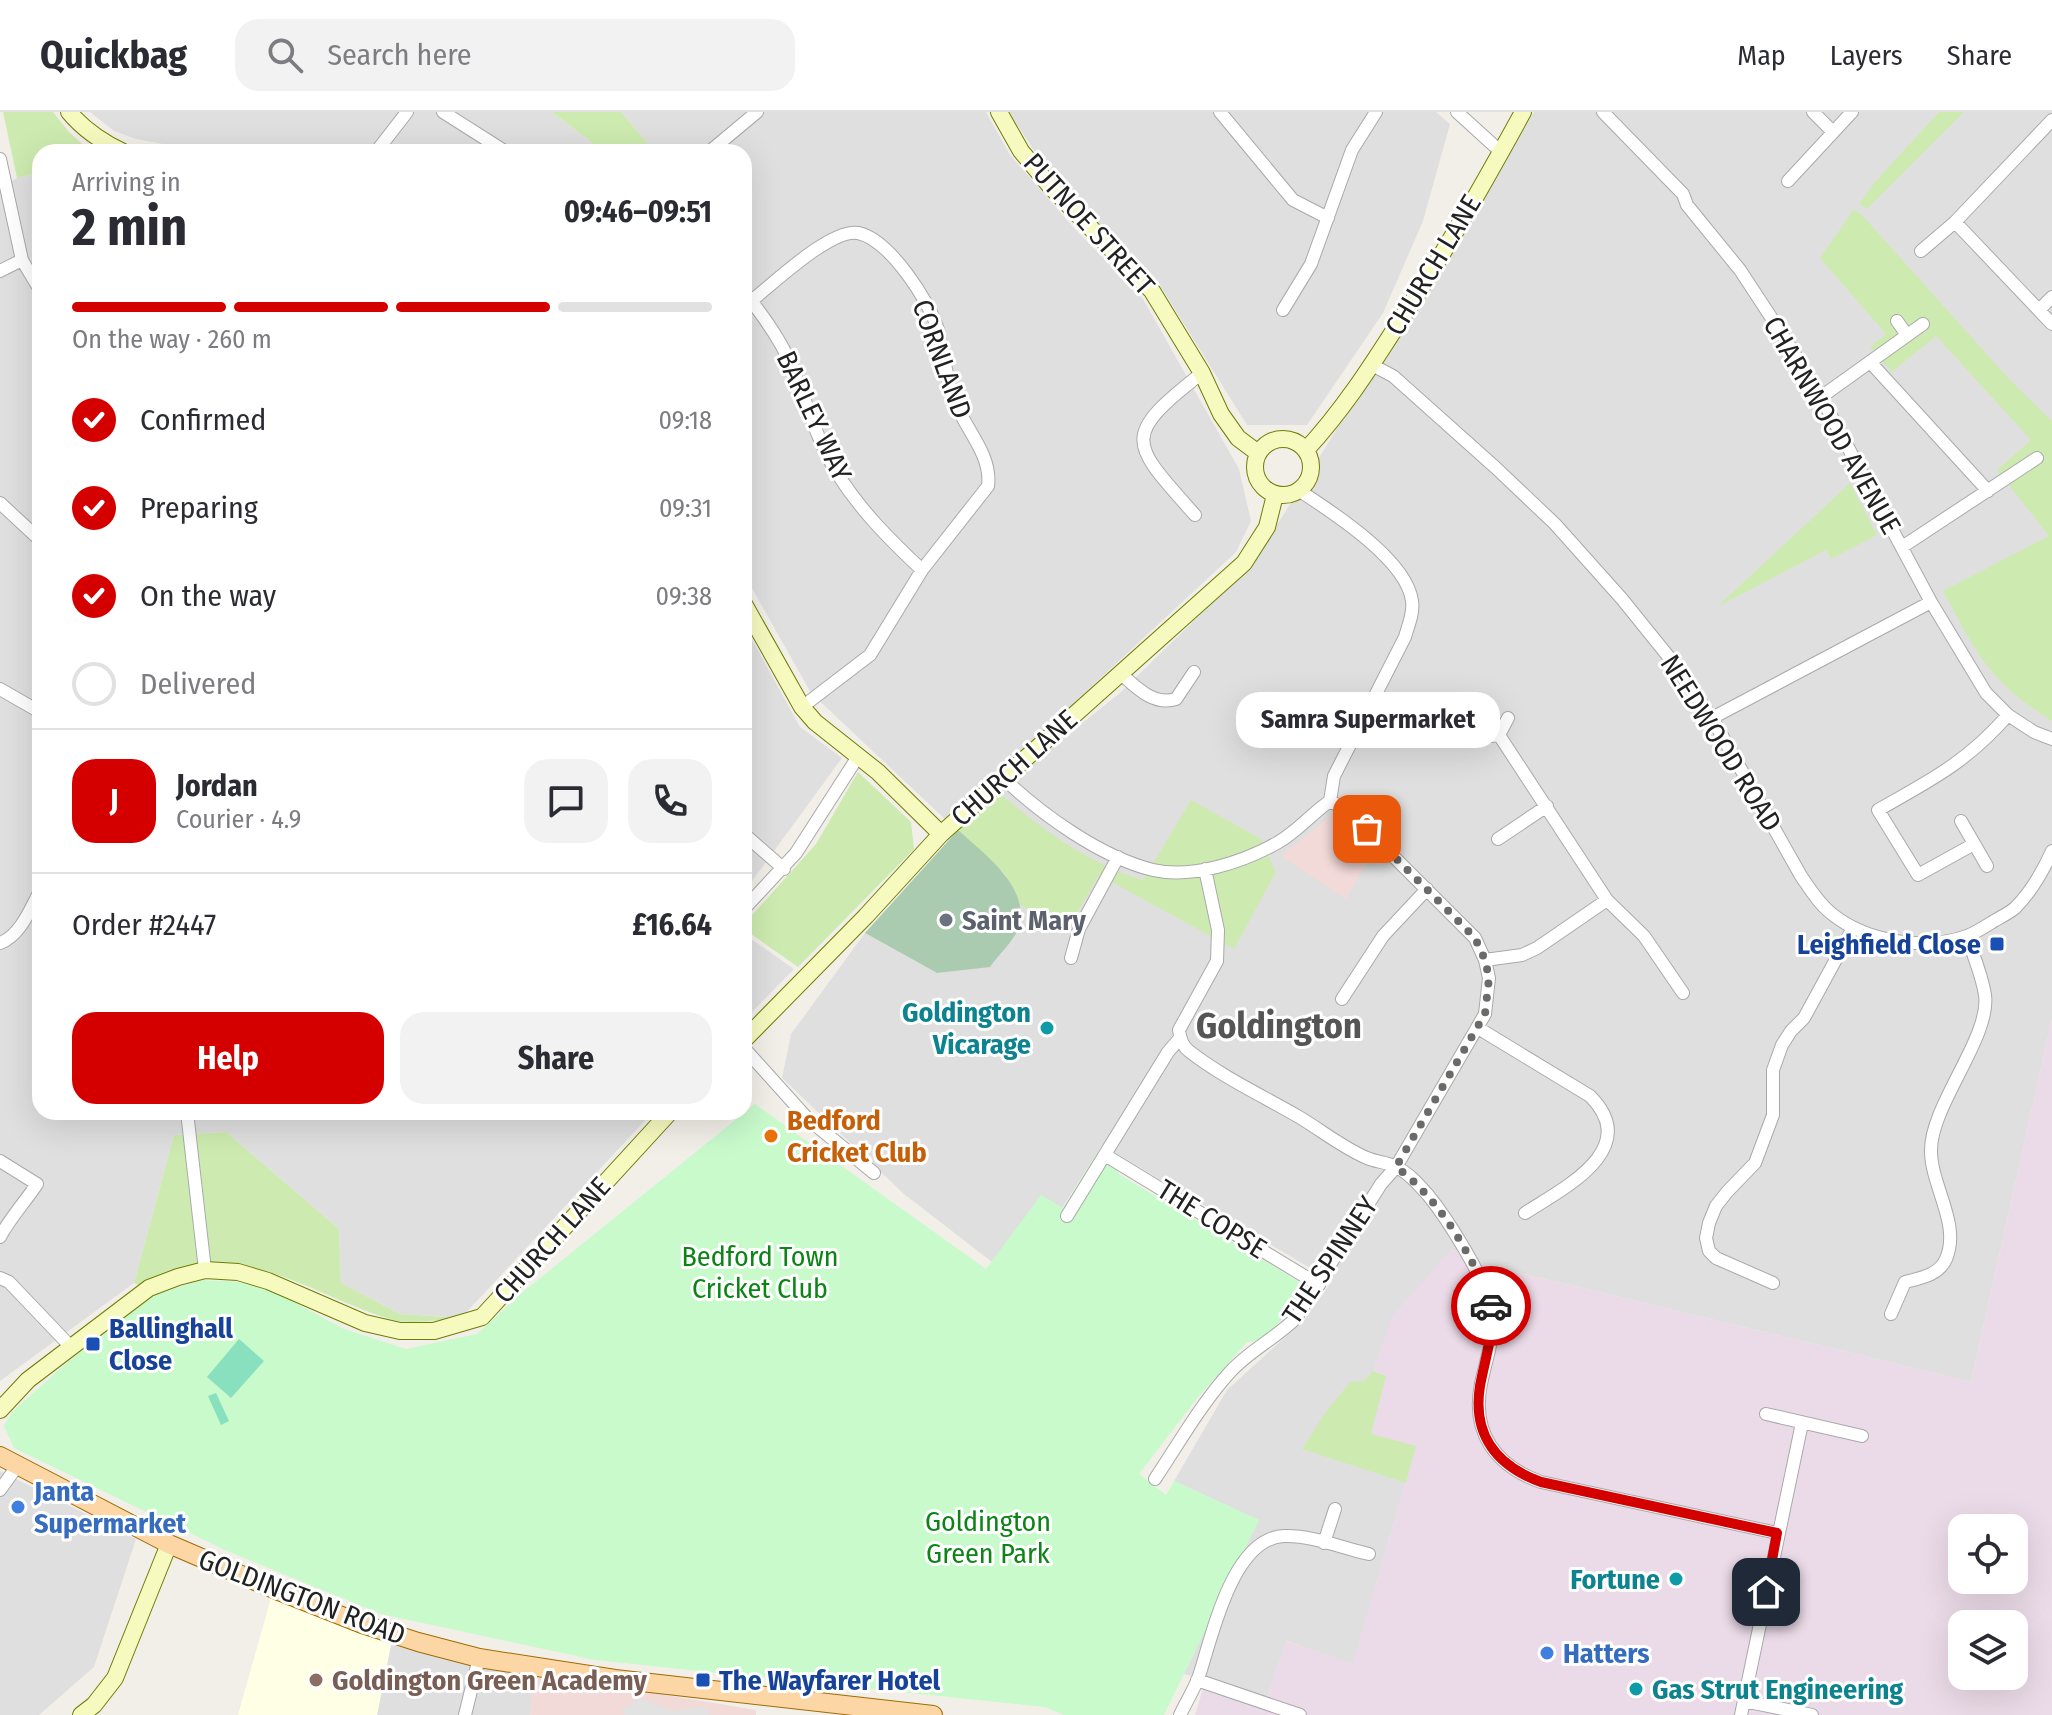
<!DOCTYPE html>
<html lang="en">
<head>
<meta charset="utf-8">
<style>
	:root { --surface:#fff; --page:#f2f2f3; --text:#2b2b33; --muted:#7c7c81; --line:#e1e1e2; --accent:#d40000 }
	body { margin:0; font-family:"Fira Sans Condensed",sans-serif; background:var(--page); color:var(--text); height:100vh; display:flex; flex-direction:column; font-size:30px; white-space:nowrap }
	* { box-sizing:border-box; margin:0 }
	p { font-size:26px; color:var(--muted) }
	.icon { flex:none; width:44px; height:44px; fill:none; stroke:currentColor; stroke-width:2; stroke-linecap:round; stroke-linejoin:round }
	.map { position:relative; flex:1; overflow:hidden }
	.panel { position:absolute; left:32px; top:32px; width:720px; height:976px; display:flex; flex-direction:column; background:var(--surface); border-radius:24px; box-shadow:0 8px 32px #0002 }
	.panel>* { flex:none }
	.fabs { position:absolute; left:1948px; top:1402px; display:grid; gap:16px }
	.fabs a { display:grid; place-items:center; width:80px; height:80px; border-radius:16px; background:var(--surface); box-shadow:0 8px 32px #0002; font-size:40px }
	.pin { position:absolute; display:grid; place-items:center; width:68px; height:68px; color:#fff; margin:-34px; border-radius:16px; box-shadow:0 4px 12px #0006 }
	.courier { position:absolute; display:grid; place-items:center; width:80px; height:80px; margin:-40px; border:6px solid #d40000; border-radius:50%; background:#fff; color:#222; box-shadow:0 2px 10px #0007 }
	.bubble { position:absolute; height:56px; border-radius:24px; background:var(--surface); box-shadow:0 8px 32px #0002; font-size:26px; font-weight:700; line-height:56px; text-align:center }
	.head em { font-style:normal; font-weight:700 }
	.head div { display:flex; flex-direction:column-reverse }
	.head { display:flex; align-items:center; justify-content:space-between; height:136px; padding:0 40px }
	h1 { font-size:52px; font-weight:700; line-height:60px }
	.bar { display:grid; grid-template-columns:repeat(4,1fr); gap:12px 8px; align-content:center; height:96px; padding:0 40px }
	.bar i { height:10px; border-radius:6px; background:var(--line) }
	.bar .selected { background:var(--accent) }
	.bar p { grid-column:span 4 }
	.line { display:flex; align-items:center; gap:20px; padding:0 40px; border-top:2px solid var(--line) }
	.line div { flex:1 }
	.round { display:grid; place-items:center; flex:none; width:84px; height:84px; border-radius:24px; background:var(--page) }
	ol { padding:0 40px; list-style:none }
	li { display:flex; align-items:center; gap:24px; height:88px }
	li p { margin-inline-start:auto }
	li .icon { padding:8px; border-radius:50%; background:var(--accent); color:#fff; stroke-width:4 }
	li:last-child { color:var(--muted) }
	li i { width:44px; height:44px; border:4px solid var(--line); border-radius:50% }
	.action { display:flex; gap:16px; margin-top:auto; padding:16px 40px }
	.action a { flex:1; height:92px; border-radius:24px; background:var(--accent); color:#fff; font-size:32px; font-weight:700; line-height:92px; text-align:center }
	.action a+a { background:var(--page); color:var(--text) }
	header { display:flex; align-items:center; gap:48px; box-sizing:border-box; height:112px; padding:0 40px; background:var(--surface); border-bottom:2px solid var(--line) }
	header strong { font-size:38px }
	nav { display:flex; gap:44px; margin-inline-start:auto; font-size:28px }
	.search { width:560px; height:72px; background:var(--page); display:flex; align-items:center; gap:20px; box-sizing:border-box; padding:0 28px; border-radius:24px; color:var(--muted); font-size:30px }
	.map>svg:first-child { display:block }
	.residential { fill:#e0dfdf }
	.commercial { fill:#f2dad9 }
	.industrial { fill:#ebdbe8; fill-rule:evenodd }
	.education { fill:#ffffe5 }
	.grass { fill:#cdebb0 }
	.cemetery { fill:#aacbaf }
	.park { fill:#c8facc }
	.pitch { fill:#88e0be }
	.parking { fill:#e2e2e2 }
	.lines { fill:none; stroke-linecap:round; stroke-linejoin:round }
	.street-casing { stroke:#a9a9a9; stroke-width:14 }
	.secondary-casing { stroke:#707d05; stroke-width:18 }
	.primary-casing { stroke:#a06b00; stroke-width:20 }
	.street { stroke:#fff; stroke-width:12 }
	.secondary { stroke:#f7fabf; stroke-width:16 }
	.primary { stroke:#fcd6a4; stroke-width:18 }
	.done { stroke:#6b6a68; stroke-width:8; stroke-dasharray:0 14.4 }
	.route { stroke:#d40000; stroke-width:10 }
	.worship-dot { fill:#6b7280; stroke:#fff; stroke-width:3 }
	.transit-dot { fill:#1a4fb4; stroke:#fff; stroke-width:3 }
	.culture-dot { fill:#0f9aa8; stroke:#fff; stroke-width:3 }
	.food-dot { fill:#e8710a; stroke:#fff; stroke-width:3 }
	.shop-dot { fill:#3f7fe0; stroke:#fff; stroke-width:3 }
	.education-dot { fill:#8d6e63; stroke:#fff; stroke-width:3 }
	.labels { text-anchor:middle; dominant-baseline:central; stroke-width:6; stroke-linejoin:round; paint-order:stroke }
	.street-label { font-size:28px; fill:#222; stroke:#fff }
	.worship-label { font-size:28px; font-weight:bold; fill:#5b616d; stroke:#fff; text-anchor:start }
	.transit-label { font-size:28px; font-weight:bold; fill:#164399; stroke:#fff; text-anchor:start }
	.culture-label { font-size:28px; font-weight:bold; fill:#0d838f; stroke:#fff; text-anchor:end }
	.food-label { font-size:28px; font-weight:bold; fill:#c56008; stroke:#fff; text-anchor:start }
	.park-label { font-size:28px; fill:#0c8416; stroke:#fff }
	.shop-label { font-size:28px; font-weight:bold; fill:#366cbe; stroke:#fff; text-anchor:start }
	.education-label { font-size:28px; font-weight:bold; fill:#785e54; stroke:#fff; text-anchor:start }
	.district-label { font-size:36px; font-weight:bold; fill:#555; stroke:#fff }
</style>
</head>
<body>
<header>
<strong>Quickbag</strong>
<div class="search"><svg class="icon" aria-label="search" viewBox="0 0 24 24"><circle cx="10" cy="10" r="6"/><path d="M15 15l6 6"/></svg>Search here</div>
<nav><a>Map</a><a>Layers</a><a>Share</a></nav>
</header>
<div class="map">
<svg width="2052" height="1603" viewBox="0 0 2052 1603">
	<rect width="100%" height="100%" fill="#f2efe9"/>
	<path class="residential" d="M 90,0 L 552,0 L 604,40 L 206,40 L 136,27 L 114,19 Z
		M 621,0 L 986,0 L 1010,43 L 1072,114 L 1143,187 L 1239,357 L 1251,409 L 1236,440 L 947,709 L 811,581 L 744,462 L 744,40 L 655,40 Z
		M 1009,0 L 1436,0 L 1450,12 L 1423,109 L 1383,201 L 1307,313 L 1247,313 L 1159,172 L 1085,98 L 1040,48 Z
		M 1534,0 L 2052,0 L 2052,907 L 1971,1270 L 1483,1152 L 1452,1137 L 1374,1259 L 1386,1264 L 1416,1334 L 1353,1553 L 1287,1529 L 1267,1585 L 1184,1562 L 1258,1408 L 1174,1369 L 1227,1278 L 1305,1207 L 1332,1169 L 1102,1033 L 1062,1096 L 992,1150 L 904,1082 L 782,966 L 791,922 L 865,821 L 937,861 L 990,854 L 1019,816 L 1005,762 L 958,718 L 997,679 L 1120,581 L 1254,450 Z
		M 40,60 L 40,1000 L 653,1000 L 461,1206 L 400,1202 L 341,1171 L 339,1117 L 226,1020 L 174,1023 L 134,1171 L 0,1269 L 0,76 L 17,66 Z
		M 744,513 L 800,615 L 842,646 L 744,780 Z
		M 744,822 L 794,857 L 744,908 Z
		M 0,1359 L 136,1427 L 94,1555 L 39,1603 L 0,1603 Z
		M 391,1533 L 486,1553 L 534,1572 L 530,1603 L 377,1603 Z"/>
	<path class="commercial" d="M 1333,702 L 1372,741 L 1346,787 L 1281,744 Z
		M 486,1553 L 756,1598 L 756,1603 L 530,1603 L 533,1572 Z"/>
	<path class="industrial" d="M 2052,907 L 2052,1603 L 1195,1603 L 1206,1566 L 1267,1585 L 1286,1529 L 1353,1552 L 1416,1334 L 1371,1322 L 1386,1264 L 1373,1259 L 1392,1205 L 1452,1137 L 1483,1152 L 1971,1270 ZM 1962,1416 L 2014,1416 L 2014,1468 L 1962,1468 ZM 1962,1512 L 2014,1512 L 2014,1564 L 1962,1564 Z"/>
	<path class="education" d="M 271,1486 L 391,1533 L 377,1603 L 238,1603 Z"/>
	<path class="grass" d="M 3,0 L 53,0 L 69,20 L 91,40 L 40,40 L 40,60 L 17,66 Z
		M 552,0 L 621,0 L 655,40 L 604,40 Z
		M 1939,0 L 1964,0 L 1867,97 L 1859,92 L 1875,70 Z
		M 1854,97 L 1862,103 L 2010,268 L 2052,309 L 2052,609 C 1989,570 1977,542 1943,479 L 2049,424 L 1997,358 L 2031,328 L 1936,224 L 1892,260 L 1870,235 L 1886,222 L 1820,146 Z
		M 1850,371 L 1877,423 L 1831,447 L 1826,438 L 1717,495 Z
		M 858,660 L 911,710 L 914,737 L 798,855 L 744,817 L 744,812 L 816,732 Z
		M 997,679 C 1040,716 1089,752 1143,768 L 1191,688 L 1261,727 L 1276,760 L 1234,837 L 1099,763 L 1067,819 L 1021,793 L 1005,762 L 958,718 Z
		M 226,1020 L 339,1117 L 341,1171 L 400,1202 L 461,1206 C 443,1207 411,1213 393,1208 C 329,1190 254,1136 186,1155 C 170,1159 156,1167 141,1174 L 134,1171 L 174,1023 Z
		M 1373,1259 L 1386,1264 L 1371,1322 L 1416,1334 L 1406,1371 L 1302,1337 L 1325,1301 L 1350,1270 L 1364,1269 Z"/>
	<path class="cemetery" d="M 958,718 C 983,741 1030,774 1019,814 C 1016,827 998,843 990,855 L 937,861 L 865,821 Z"/>
	<path class="park" d="M 755,992 L 986,1157 L 1041,1083 L 1063,1096 L 1102,1033 L 1120,1063 L 1298,1169 L 1300,1187 L 1263,1228 L 1247,1230 L 1198,1285 L 1139,1362 L 1166,1383 L 1174,1369 L 1259,1408 L 1164,1603 L 1064,1603 L 1045,1595 L 595,1548 L 381,1502 L 225,1438 L 14,1336 L 4,1314 L 12,1300 L 69,1249 L 155,1183 L 201,1168 L 240,1170 L 277,1181 L 344,1217 L 406,1237 L 477,1222 L 523,1180 Z"/>
	<path class="pitch" d="M 239,1227 L 264,1249 L 231,1286 L 207,1265 Z
		M 216,1281 L 229,1309 L 221,1313 L 208,1284 Z"/>
	<path class="parking" d="M 639,1586 L 673,1599 L 707,1594 L 709,1603 L 624,1603 L 621,1598 Z"/>
	<g class="lines">
		<g class="street-casing">
			<path id="street" d="M 443,0 L 506,40
				M 1220,0 L 1293,88 L 1328,106
				M 1457,0 L 1501,40
				M 1603,0 L 1683,82 L 1687,93 L 1740,158 L 1784,225 L 1821,285 L 1931,490 L 1986,581 L 2008,603 L 2034,620 L 2052,627
				M 1813,0 L 1833,20
				M 376,40 L 407,0
				M 709,40 L 757,0
				M 0,47 L 22,148 L 40,178
				M 1788,69 L 1852,0
				M 1955,110 L 2052,212
				M 1921,139 L 1955,110 L 2052,8
				M 0,159 L 22,148
				M 744,180 C 762,202 780,226 791,253 C 806,288 816,327 837,361 C 860,398 890,428 922,458
				M 751,189 C 773,172 831,116 858,121 C 889,127 930,190 938,218 C 944,242 946,267 955,290 C 966,318 992,343 988,374 L 922,458 L 870,543 L 802,595
				M 1283,198 L 1311,152 L 1352,38 L 1376,0
				M 2039,198 L 2052,185
				M 1897,209 L 1907,223
				M 1871,251 L 1988,379
				M 1372,253 L 1393,264 L 1496,356 L 1555,412 L 1622,487 L 1668,544 L 1712,606 L 1801,764 C 1810,777 1819,792 1832,802 C 1867,830 1925,839 1967,824 C 1977,820 1986,814 1994,809 C 2001,805 2009,801 2015,796 C 2031,780 2043,759 2052,739
				M 1821,285 L 1923,212
				M 0,391 L 40,428
				M 1195,403 C 1130,330 1120,325 1202,261
				M 1902,435 L 2037,346
				M 1120,561 C 1136,575 1153,594 1176,587 L 1194,560
				M 0,577 L 40,600
				M 1712,606 L 1931,490
				M 1499,623 L 1607,788 L 1644,824 L 1683,881
				M 1499,623 L 1508,606
				M 1481,625 L 1499,623
				M 1002,665 C 1041,702 1100,745 1153,758 C 1192,767 1243,750 1277,731 C 1297,720 1311,702 1330,689 L 1334,664 L 1405,525 C 1408,514 1414,501 1412,489 C 1407,448 1332,400 1300,379
				M 1961,709 L 1987,754
				M 744,722 L 784,757
				M 1498,727 L 1547,694
				M 1974,732 L 1918,763 L 1878,698 C 1931,668 1967,650 2008,603
				M 1205,757 L 1218,818 L 1217,849 L 1179,918 C 1180,926 1182,934 1189,939 C 1222,965 1263,984 1299,1005 C 1321,1018 1343,1036 1367,1046 C 1376,1050 1387,1050 1396,1055 C 1409,1061 1419,1073 1428,1083 C 1447,1106 1484,1165 1491,1194 C 1497,1221 1486,1246 1481,1272 C 1471,1321 1496,1354 1541,1370 L 1777,1421
				M 744,797 L 796,741 L 859,643
				M 0,831 C 20,824 31,796 40,779
				M 1071,846 L 1079,817 L 1118,745
				M 1485,848 L 1522,843 L 1537,836 L 1607,788
				M 1342,887 L 1383,824 L 1427,777
				M 1478,916 L 1590,984 C 1643,1037 1564,1076 1525,1101
				M 744,936 L 807,1006 L 874,1061
				M 187,1000 L 205,1158
				M 1105,1043 L 1319,1173
				M 0,1049 L 37,1072 C 25,1090 10,1106 0,1125
				M 1067,1104 L 1168,940 L 1180,926
				M 0,1166 L 9,1170 L 72,1236
				M 1773,1171 L 1716,1146 L 1709,1139 L 1706,1126 L 1709,1111 L 1716,1094 L 1727,1080 L 1755,1051 L 1773,1003 L 1773,958 L 1782,933 L 1791,919 L 1804,906 L 1853,816
				M 1891,1202 L 1905,1170 C 1921,1166 1939,1163 1946,1147 C 1961,1112 1931,1074 1931,1039 C 1930,994 1991,925 1985,883 C 1982,863 1973,843 1967,824
				M 1766,1302 L 1862,1324
				M 1155,1367 C 1179,1331 1201,1292 1230,1260 C 1249,1239 1276,1226 1296,1206 L 1381,1072 L 1396,1055 L 1485,902 L 1489,866 L 1485,848 L 1475,826 L 1347,698 L 1330,689
				M 0,1378 L 18,1353
				M 1324,1431 L 1335,1397
				M 1197,1568 L 1300,1603
				M 1744,1589 L 1812,1603
				M 465,1603 L 479,1546
				M 1180,1603 C 1186,1590 1194,1578 1199,1564 C 1212,1525 1232,1426 1284,1424 C 1312,1423 1342,1436 1369,1442
				M 1741,1603 L 1802,1311"/>
		</g>
		<g class="secondary-casing">
			<path id="secondary" d="M 69,0 C 84,18 102,30 123,40
				M 999,0 L 1021,39 L 1050,74 L 1152,179 L 1202,261 L 1221,302 L 1238,326 L 1258,341
				M1255 355a28 28 0 1 1 56 0a28 28 0 1 1-56 0Z
				M 1306,338 C 1341,300 1368,259 1396,215 C 1442,146 1483,73 1523,0
				M 744,492 L 802,595 L 815,610 L 878,660 L 941,722
				M 744,928 L 866,804 L 941,722 L 1244,451 L 1267,415 L 1275,383
				M 0,1298 L 28,1268 L 149,1176 L 178,1165 L 205,1158 L 238,1160 L 268,1169 L 365,1211 L 400,1219 L 434,1219 L 482,1205 L 670,1000
				M 81,1603 L 94,1593 L 115,1566 L 169,1432"/>
		</g>
		<g class="primary-casing">
			<path id="primary" d="M 0,1344 L 169,1432 L 281,1480 L 362,1512 L 418,1530 L 479,1546 L 615,1567 L 933,1603"/>
		</g>
		<use href="#street" class="street"/>
		<use href="#secondary" class="secondary"/>
		<use href="#primary" class="primary"/>
	</g>
	<g class="lines">
		<path class="done" d="M 1367,717 L 1475,826 L 1485,848 L 1489,866 L 1485,902 L 1396,1055 C 1438,1085 1474,1145 1491,1194"/>
		<path class="route" d="M 1491,1194 C 1494,1223 1485,1246 1480,1274 C 1472,1323 1497,1354 1541,1370 L 1777,1421 L 1766,1480"/>
	</g>
	<circle class="worship-dot" cx="946" cy="808" r="8"/>
	<g class="transit-dot">
		<rect x="1989" y="824" width="16" height="16" rx="4"/>
		<rect x="85" y="1224" width="16" height="16" rx="4"/>
		<rect x="695" y="1560" width="16" height="16" rx="4"/>
	</g>
	<g class="culture-dot">
		<circle cx="1047" cy="916" r="8"/>
		<circle cx="1676" cy="1467" r="8"/>
		<circle cx="1636" cy="1577" r="8"/>
	</g>
	<circle class="food-dot" cx="771" cy="1024" r="8"/>
	<g class="shop-dot">
		<circle cx="18" cy="1395" r="8"/>
		<circle cx="1547" cy="1541" r="8"/>
	</g>
	<circle class="education-dot" cx="316" cy="1568" r="8"/>
	<g class="labels">
		<g class="street-label">
			<text transform="translate(1089 112) rotate(48)">PUTNOE STREET</text>
			<text transform="translate(1433 153) rotate(-59)">CHURCH LANE</text>
			<text transform="translate(942 247) rotate(70)">CORNLAND</text>
			<text transform="translate(814 304) rotate(65)">BARLEY WAY</text>
			<text transform="translate(1832 313) rotate(60)">CHARNWOOD AVENUE</text>
			<text transform="translate(1721 631) rotate(58)">NEEDWOOD ROAD</text>
			<text transform="translate(1014 656) rotate(-42)">CHURCH LANE</text>
			<text transform="translate(1212 1107) rotate(32)">THE COPSE</text>
			<text transform="translate(552 1128) rotate(-48)">CHURCH LANE</text>
			<text transform="translate(1330 1148) rotate(-56)">THE SPINNEY</text>
			<text transform="translate(302 1485) rotate(21)">GOLDINGTON ROAD</text>
		</g>
		<g class="worship-label">
			<text x="962" y="808">Saint Mary</text>
		</g>
		<g class="transit-label">
			<text x="1981" y="832" text-anchor="end">Leighfield Close</text>
			<text x="109" y="1216">Ballinghall<tspan x="109" dy="32">Close</tspan></text>
			<text x="719" y="1568">The Wayfarer Hotel</text>
		</g>
		<g class="culture-label">
			<text x="1031" y="900">Goldington<tspan x="1031" dy="32">Vicarage</tspan></text>
			<text x="1660" y="1467">Fortune</text>
			<text x="1652" y="1577" text-anchor="start">Gas Strut Engineering</text>
		</g>
		<g class="food-label">
			<text x="787" y="1008">Bedford<tspan x="787" dy="32">Cricket Club</tspan></text>
		</g>
		<g class="park-label">
			<text x="760" y="1144">Bedford Town<tspan x="760" dy="32">Cricket Club</tspan></text>
			<text x="988" y="1409">Goldington<tspan x="988" dy="32">Green Park</tspan></text>
		</g>
		<g class="shop-label">
			<text x="34" y="1379">Janta<tspan x="34" dy="32">Supermarket</tspan></text>
			<text x="1563" y="1541">Hatters</text>
		</g>
		<g class="education-label">
			<text x="332" y="1568">Goldington Green Academy</text>
		</g>
		<g class="district-label">
			<text x="1279" y="914">Goldington</text>
		</g>
	</g>
</svg>
<div class="fabs">
<a><svg class="icon" aria-label="locate" viewBox="0 0 24 24"><circle cx="12" cy="12" r="6"/><path d="M12 2v4M12 18v4M2 12h4M18 12h4"/></svg></a>
<a><svg class="icon" aria-label="layers" viewBox="0 0 24 24"><path d="M12 4l9 5-9 5-9-5zM3 14l9 5 9-5"/></svg></a>
</div>
<div class="pin" style="left:1367px;top:717px;background:#ea580c"><svg class="icon" aria-label="bag" viewBox="0 0 24 24"><path d="M5 8h14l-1 12H6zM9 8a3 3 0 0 1 6 0"/></svg></div>
<div class="pin" style="left:1766px;top:1480px;background:#1f2937"><svg class="icon" aria-label="home" viewBox="0 0 24 24"><path d="M3 11l9-7 9 7M6 9v11h12V9"/></svg></div>
<div class="courier" style="left:1491px;top:1194px"><svg class="icon" aria-label="car" viewBox="0 0 24 24"><path d="M5 17H2v-5l4-1 3-4h7l3 4 3 1v5h-3M9 17h6M6 11h13"/><circle cx="7" cy="17" r="2"/><circle cx="17" cy="17" r="2"/></svg></div>
<div class="bubble" style="left:1236px;top:580px;width:264px">Samra Supermarket</div>
<section class="panel">
<div class="head"><div><h1>2 min</h1><p>Arriving in</p></div><em>09:46–09:51</em></div>
<div class="bar"><i class="selected"></i><i class="selected"></i><i class="selected"></i><i></i><p>On the way · 260 m</p></div>
<ol>
<li><svg class="icon" aria-label="check" viewBox="0 0 24 24"><path d="M5 12l5 5 9-10"/></svg>Confirmed<p>09:18</p></li>
<li><svg class="icon" aria-label="check" viewBox="0 0 24 24"><path d="M5 12l5 5 9-10"/></svg>Preparing<p>09:31</p></li>
<li><svg class="icon" aria-label="check" viewBox="0 0 24 24"><path d="M5 12l5 5 9-10"/></svg>On the way<p>09:38</p></li>
<li><i></i>Delivered</li>
</ol>
<div class="line" style="height:144px"><b class="round" style="background:var(--accent);color:#fff">J</b><div><b>Jordan</b><p>Courier · 4.9</p></div><a class="round"><svg class="icon" aria-label="chat" viewBox="0 0 24 24"><path d="M4 5h16v11H9l-5 4z"/></svg></a><a class="round"><svg class="icon" aria-label="phone" viewBox="0 0 24 24"><path d="M5 4h4l2 5-3 2q2 4 5 5l2-3 5 2v4C11 20 4 13 5 4z"/></svg></a></div>
<div class="line" style="height:104px"><div>Order #2447</div><b>£16.64</b></div>
<div class="action"><a>Help</a><a>Share</a></div>
</section>
</div>
</body>
</html>
